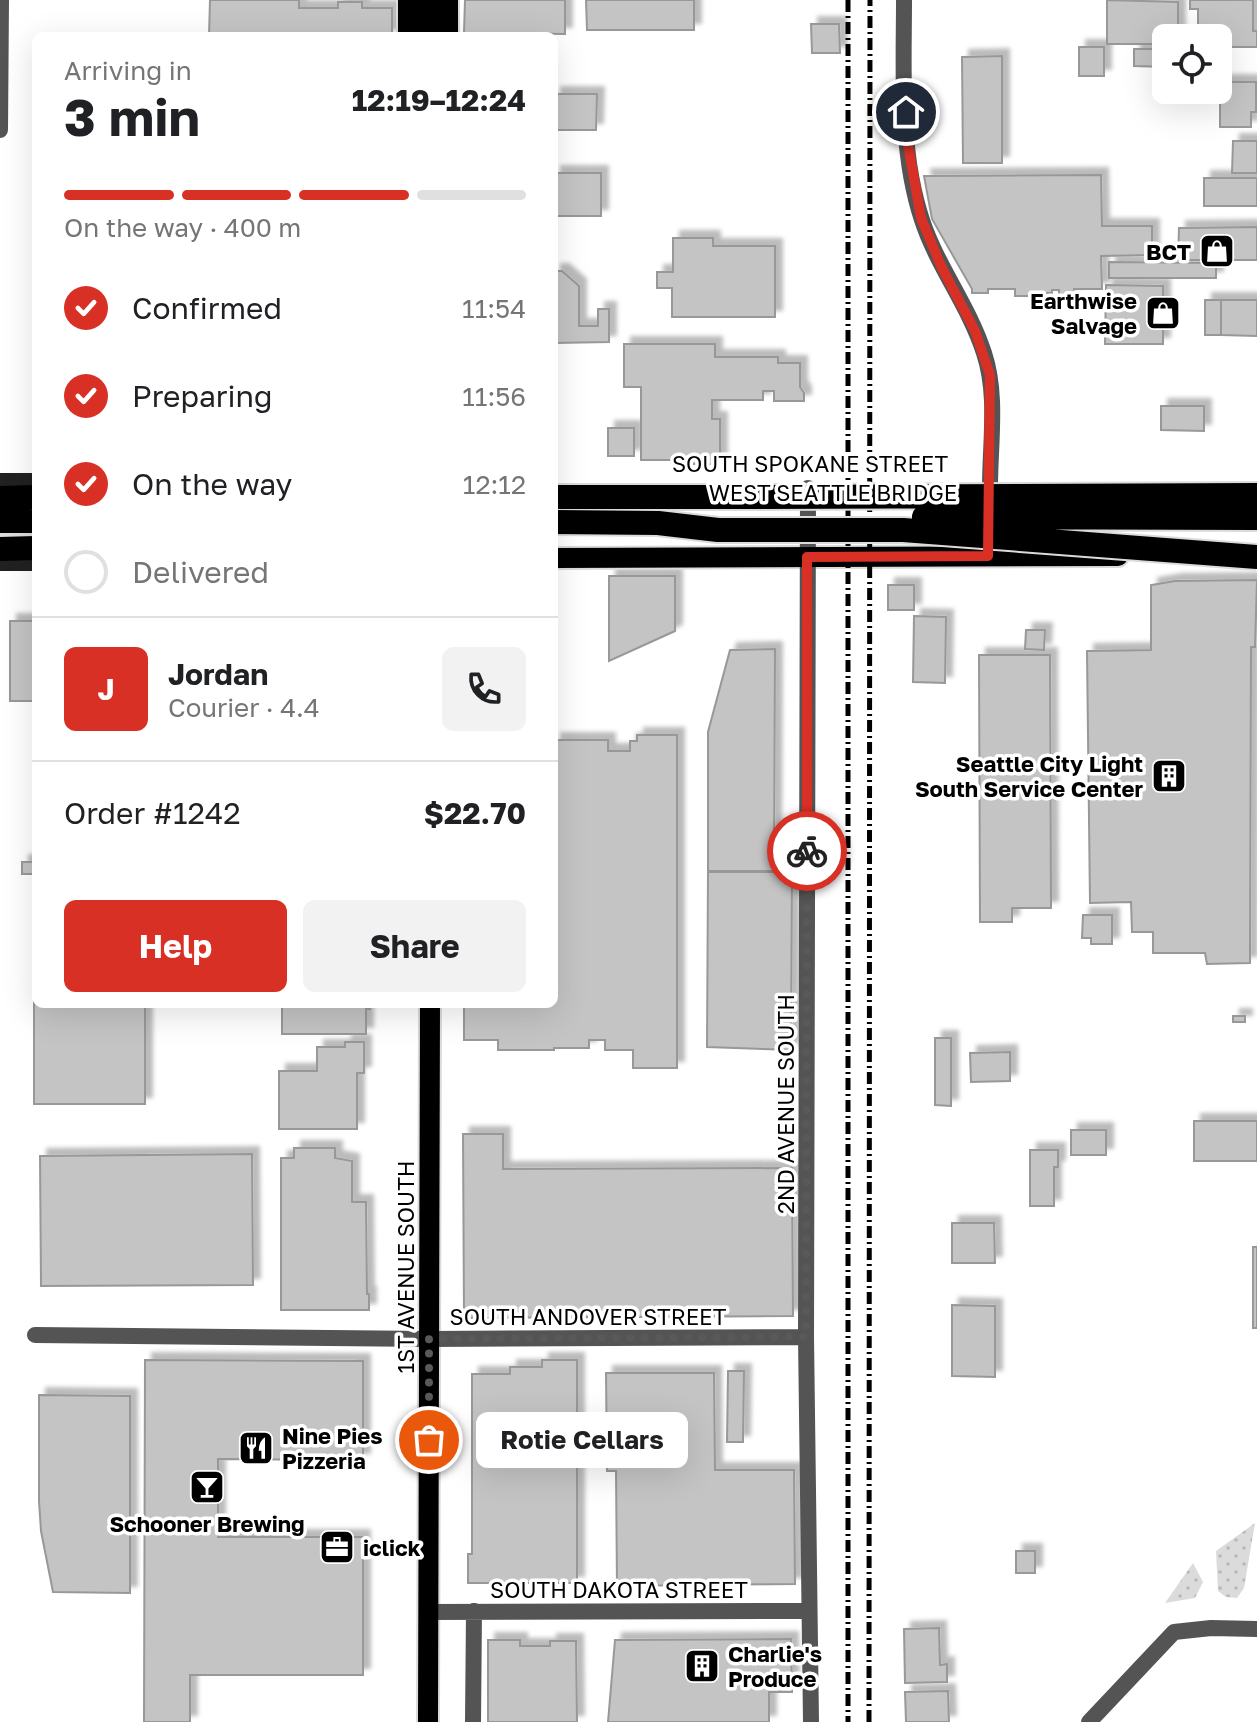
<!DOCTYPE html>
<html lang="en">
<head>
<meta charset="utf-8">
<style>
	:root { --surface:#fff; --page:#f2f2f2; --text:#202124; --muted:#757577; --line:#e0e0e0; --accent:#d93025 }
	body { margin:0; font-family:"Golos Text",sans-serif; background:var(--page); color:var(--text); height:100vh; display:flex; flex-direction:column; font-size:30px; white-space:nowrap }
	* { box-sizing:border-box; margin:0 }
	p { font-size:26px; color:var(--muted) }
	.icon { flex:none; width:44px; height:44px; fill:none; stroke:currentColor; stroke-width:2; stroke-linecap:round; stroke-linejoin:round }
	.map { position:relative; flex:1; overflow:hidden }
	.drawer { position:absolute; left:32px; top:32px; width:526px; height:976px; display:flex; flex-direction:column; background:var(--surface); border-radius:12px; box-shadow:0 8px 32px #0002 }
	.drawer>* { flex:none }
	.controls { position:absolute; left:1152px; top:24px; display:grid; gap:16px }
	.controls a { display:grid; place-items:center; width:80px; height:80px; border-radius:12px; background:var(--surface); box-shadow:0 8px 32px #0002; font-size:40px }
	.pin { position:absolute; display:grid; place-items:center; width:68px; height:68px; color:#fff; margin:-34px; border:4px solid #fff; border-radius:50%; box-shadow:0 2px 8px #0007 }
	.courier { position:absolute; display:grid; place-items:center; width:80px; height:80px; margin:-40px; border:6px solid #d93025; border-radius:50%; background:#fff; color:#222; box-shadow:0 2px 10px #0007 }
	.bubble { position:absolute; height:56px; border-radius:12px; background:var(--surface); box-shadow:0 8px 32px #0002; font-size:26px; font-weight:700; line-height:56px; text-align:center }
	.summary em { font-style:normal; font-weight:700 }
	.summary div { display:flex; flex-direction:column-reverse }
	.summary { display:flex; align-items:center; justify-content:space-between; height:136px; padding:0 32px }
	h1 { font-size:52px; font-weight:700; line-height:60px }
	.bar { display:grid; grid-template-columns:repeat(4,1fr); gap:12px 8px; align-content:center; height:96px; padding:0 32px }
	.bar i { height:10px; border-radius:6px; background:var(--line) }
	.bar .selected { background:var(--accent) }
	.bar p { grid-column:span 4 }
	.line { display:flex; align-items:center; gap:20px; padding:0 32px; border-top:2px solid var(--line) }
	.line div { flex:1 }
	.round { display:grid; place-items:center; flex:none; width:84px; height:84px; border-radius:12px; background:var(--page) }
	ol { padding:0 32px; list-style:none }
	li { display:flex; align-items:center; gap:24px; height:88px }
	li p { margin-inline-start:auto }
	li .icon { padding:8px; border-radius:50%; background:var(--accent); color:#fff; stroke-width:4 }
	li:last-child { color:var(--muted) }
	li i { width:44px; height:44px; border:4px solid var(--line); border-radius:50% }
	.cta { display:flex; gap:16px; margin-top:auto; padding:16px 32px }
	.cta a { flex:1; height:92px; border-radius:12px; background:var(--accent); color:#fff; font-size:32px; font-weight:700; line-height:92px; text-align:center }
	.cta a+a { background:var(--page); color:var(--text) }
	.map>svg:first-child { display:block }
	.grass { fill:url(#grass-dots) }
	.building { fill:#c4c4c4; stroke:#989898; stroke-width:2; filter:url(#shadow) }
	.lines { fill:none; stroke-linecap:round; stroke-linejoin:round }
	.primary-casing { stroke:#dbdbdb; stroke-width:24 }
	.highway-casing { stroke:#dbdbdb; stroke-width:28 }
	.street { stroke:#545454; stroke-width:16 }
	.secondary { stroke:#212121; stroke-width:16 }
	.primary { stroke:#000; stroke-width:20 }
	.highway { stroke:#000; stroke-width:24 }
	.rail { stroke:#000; stroke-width:5; stroke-dasharray:12 4 2 4; stroke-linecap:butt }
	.highway-bridge-casing { stroke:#dbdbdb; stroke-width:28; stroke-linecap:butt }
	.highway-bridge { stroke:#000; stroke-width:24 }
	.done { stroke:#595959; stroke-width:8; stroke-dasharray:0 14.4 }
	.route { stroke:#d93025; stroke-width:10 }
	.labels { text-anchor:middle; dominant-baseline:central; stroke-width:7; stroke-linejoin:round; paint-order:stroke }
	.poi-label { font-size:22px; font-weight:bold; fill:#000; stroke:#fff; text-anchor:end }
	.street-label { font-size:22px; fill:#000; stroke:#fff }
</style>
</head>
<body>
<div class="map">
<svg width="1257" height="1722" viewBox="0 0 1257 1722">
	<defs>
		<pattern id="grass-dots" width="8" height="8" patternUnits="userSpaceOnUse" patternTransform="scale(2)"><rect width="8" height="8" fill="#dbdbdb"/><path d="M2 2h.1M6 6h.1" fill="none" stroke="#bababa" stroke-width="1.8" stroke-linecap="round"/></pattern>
		<filter id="shadow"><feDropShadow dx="7" dy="-7" stdDeviation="2" flood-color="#0004"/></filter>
	</defs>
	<rect width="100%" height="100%" fill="#fff"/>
	<path class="grass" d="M 1255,1523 L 1244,1588 L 1237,1598 L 1226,1597 L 1218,1591 L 1216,1551 Z
		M 1193,1563 L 1203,1582 L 1195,1598 L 1165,1603 Z"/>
	<path class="building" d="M 210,0 L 299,0 L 299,8 L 338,8 L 338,2 L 362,2 L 362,8 L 392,8 L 392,36 L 209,36 Z
		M 465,0 L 565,0 L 565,34 L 464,33 Z
		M 586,0 L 694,0 L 694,30 L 587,30 Z
		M 1107,0 L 1178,2 L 1178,38 L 1166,38 L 1166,44 L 1107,44 Z
		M 1190,0 L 1253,0 L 1253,31 L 1257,31 L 1257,47 L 1218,47 L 1218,38 L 1198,38 L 1198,9 L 1190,9 Z
		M 811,24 L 839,24 L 840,53 L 812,53 Z
		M 1079,47 L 1104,47 L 1104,76 L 1079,76 Z
		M 1134,49 L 1166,49 L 1166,67 L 1134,66 Z
		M 1002,56 L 1002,163 L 963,163 L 962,57 Z
		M 1220,82 L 1256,82 L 1256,112 L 1251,112 L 1251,127 L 1220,127 Z
		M 554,94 L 597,94 L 596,130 L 554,130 Z
		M 1233,141 L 1257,141 L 1257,173 L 1232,173 Z
		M 554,173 L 601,173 L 601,216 L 554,216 Z
		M 1101,175 L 1102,226 L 1152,226 L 1152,255 L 1101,256 L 1102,289 L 1074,289 L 1074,295 L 1059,295 L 1059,290 L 1052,290 L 1052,293 L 1044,293 L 1044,296 L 1015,296 L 1015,289 L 988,289 L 988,293 L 972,293 L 972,289 L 932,219 L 924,176 Z
		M 1204,178 L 1257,178 L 1257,206 L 1204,206 Z
		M 1257,227 L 1257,260 L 1178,260 L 1179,228 Z
		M 673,238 L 713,238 L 713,246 L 775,246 L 775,317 L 672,317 L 672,288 L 657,288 L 657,272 L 673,272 Z
		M 1109,262 L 1216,263 L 1216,278 L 1109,278 Z
		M 554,271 L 562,271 L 579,286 L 579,326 L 598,326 L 598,309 L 609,309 L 609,342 L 554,343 Z
		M 1106,285 L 1163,286 L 1163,344 L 1105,344 Z
		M 1205,300 L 1221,300 L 1221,335 L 1205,335 Z
		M 1221,300 L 1257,300 L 1257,336 L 1221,335 Z
		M 624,344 L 715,344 L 715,357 L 778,357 L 778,363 L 800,363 L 800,387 L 804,393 L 804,401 L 774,401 L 774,391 L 763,391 L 763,400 L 712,400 L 712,419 L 720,419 L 720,460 L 712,461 L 712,464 L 681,464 L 681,460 L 641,460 L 641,387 L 624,387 Z
		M 1161,406 L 1204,406 L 1204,431 L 1161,430 Z
		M 608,428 L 634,428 L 634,456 L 608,456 Z
		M 609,576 L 675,576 L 675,631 L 609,661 Z
		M 1257,580 L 1255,647 L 1251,647 L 1250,963 L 1207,964 L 1205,953 L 1153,953 L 1153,932 L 1132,932 L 1131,902 L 1090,903 L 1087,651 L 1151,650 L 1151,585 L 1175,581 Z
		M 888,585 L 914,585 L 914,610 L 888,610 Z
		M 914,616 L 946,617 L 945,683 L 913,682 Z
		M 10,621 L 36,621 L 36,709 L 35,701 L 10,701 Z
		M 1026,630 L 1045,630 L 1044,650 L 1025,649 Z
		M 775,649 L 774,871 L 708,871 L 708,732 L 730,650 Z
		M 979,655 L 1050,655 L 1051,908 L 1012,908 L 1012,922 L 980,922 Z
		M 637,735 L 677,735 L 677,1068 L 633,1068 L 633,1050 L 605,1050 L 605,1040 L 589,1040 L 589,1048 L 554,1048 L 554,1050 L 498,1050 L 498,1040 L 464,1040 L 464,1004 L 554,1004 L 554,740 L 608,740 L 608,751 L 630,751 L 630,741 L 637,741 Z
		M 34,780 L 36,780 L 36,1004 L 145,1004 L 145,1104 L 34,1104 L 34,874 L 22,874 L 22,862 L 34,862 Z
		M 708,872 L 792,872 L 791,1050 L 707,1047 Z
		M 1083,915 L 1112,915 L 1112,944 L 1091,944 L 1091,938 L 1082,938 Z
		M 282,1004 L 370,1004 L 370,1009 L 366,1009 L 366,1034 L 282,1034 Z
		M 1233,1016 L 1245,1016 L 1245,1022 L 1233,1022 Z
		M 935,1038 L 951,1038 L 951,1106 L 935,1105 Z
		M 345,1042 L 364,1042 L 364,1073 L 357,1073 L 357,1129 L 279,1129 L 279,1071 L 317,1071 L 317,1047 L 345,1047 Z
		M 1010,1052 L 1010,1081 L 971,1082 L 970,1053 Z
		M 1194,1121 L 1257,1121 L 1257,1161 L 1194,1161 Z
		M 1071,1130 L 1106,1130 L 1106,1155 L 1071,1155 Z
		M 463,1134 L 503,1134 L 503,1169 L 792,1168 L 793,1316 L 464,1318 Z
		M 294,1148 L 335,1148 L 335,1158 L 352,1161 L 352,1202 L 366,1202 L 367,1294 L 369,1294 L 369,1310 L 281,1310 L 281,1158 L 294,1158 Z
		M 1030,1150 L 1058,1150 L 1058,1167 L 1054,1167 L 1054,1206 L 1030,1206 Z
		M 252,1154 L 253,1285 L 41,1286 L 40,1156 Z
		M 952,1223 L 994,1223 L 995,1263 L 952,1263 Z
		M 1253,1247 L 1257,1247 L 1257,1328 L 1253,1328 Z
		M 952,1305 L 995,1306 L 995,1377 L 952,1376 Z
		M 145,1360 L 363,1361 L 363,1460 L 218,1459 L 218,1537 L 363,1537 L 363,1675 L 190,1675 L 190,1722 L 144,1722 Z
		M 542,1360 L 577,1360 L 577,1583 L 468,1583 L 468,1554 L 472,1554 L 472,1374 L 510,1374 L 510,1367 L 542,1367 Z
		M 728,1371 L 744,1371 L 743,1442 L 727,1442 Z
		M 606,1373 L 714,1373 L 715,1470 L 794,1470 L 795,1584 L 617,1586 L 616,1471 L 607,1471 Z
		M 39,1395 L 130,1396 L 130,1593 L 53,1592 L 41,1531 L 39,1501 Z
		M 1016,1551 L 1035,1551 L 1035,1573 L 1016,1573 Z
		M 939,1628 L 940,1665 L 947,1664 L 947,1682 L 905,1683 L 904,1629 Z
		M 791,1639 L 792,1692 L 769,1692 L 769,1722 L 608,1722 L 615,1640 Z
		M 488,1640 L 520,1640 L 520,1646 L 550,1646 L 550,1641 L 576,1641 L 577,1722 L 488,1722 Z
		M 948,1691 L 949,1722 L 906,1722 L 905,1692 Z"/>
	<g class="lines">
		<g class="primary-casing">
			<path id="primary" d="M 408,0 L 408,36
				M 448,36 L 448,0
				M 554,558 L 1118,556
				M 428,1722 L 430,1004"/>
		</g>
		<g class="highway-casing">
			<path id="highway" d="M 428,0 L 428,36
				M 554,497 L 759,497
				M 0,498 L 36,497
				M 0,521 L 36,521
				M 554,522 L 658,523
				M 0,549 L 36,548"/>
		</g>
		<path class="street" d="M 904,0 C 904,71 899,151 922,220 C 937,266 969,306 984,353 C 998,395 990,443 990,487
			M 0,130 L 1,0
			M 808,488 L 806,1337 L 811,1722
			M 35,1335 L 429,1339 L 806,1337
			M 428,1612 L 809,1611
			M 473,1722 L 474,1611
			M 1089,1722 L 1174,1632 L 1211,1628 L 1257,1629"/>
		<path class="secondary" d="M 0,481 L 36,481
			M 0,563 L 36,563"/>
		<use href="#primary" class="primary"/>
		<use href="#highway" class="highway"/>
		<path class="rail" d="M 848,0 L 848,1722
			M 869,1722 L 870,0"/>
		<g class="highway-bridge-casing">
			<path id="highway-bridge" d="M 759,497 L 1257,495
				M 924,517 L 1257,518
				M 658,523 L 718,530 L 903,530 L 1257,557"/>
		</g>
		<use href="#highway-bridge" class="highway-bridge"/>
	</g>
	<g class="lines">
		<path class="done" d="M 429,1440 L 429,1339 L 806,1337 L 807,851"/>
		<path class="route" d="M 807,851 L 807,557 L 988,556 L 990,375 L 975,331 L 941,266 L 921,218 L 907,139 L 906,112"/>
	</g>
	<defs>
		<g id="shop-square" transform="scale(1.8)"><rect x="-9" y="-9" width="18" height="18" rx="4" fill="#000" stroke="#fff"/><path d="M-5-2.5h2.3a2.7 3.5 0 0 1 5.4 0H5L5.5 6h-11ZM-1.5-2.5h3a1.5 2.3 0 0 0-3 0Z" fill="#fff"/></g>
		<g id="building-square" transform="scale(1.8)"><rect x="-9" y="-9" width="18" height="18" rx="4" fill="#000" stroke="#fff"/><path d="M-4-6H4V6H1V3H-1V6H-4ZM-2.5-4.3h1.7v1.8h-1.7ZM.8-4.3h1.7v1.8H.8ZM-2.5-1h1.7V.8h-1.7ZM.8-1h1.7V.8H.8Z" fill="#fff"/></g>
		<g id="restaurant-square" transform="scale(1.8)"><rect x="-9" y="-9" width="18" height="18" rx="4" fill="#000" stroke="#fff"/><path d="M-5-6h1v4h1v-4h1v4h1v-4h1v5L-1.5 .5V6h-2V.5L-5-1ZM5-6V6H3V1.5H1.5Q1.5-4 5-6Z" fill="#fff"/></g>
		<g id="bar-square" transform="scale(1.8)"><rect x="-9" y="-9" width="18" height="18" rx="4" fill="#000" stroke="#fff"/><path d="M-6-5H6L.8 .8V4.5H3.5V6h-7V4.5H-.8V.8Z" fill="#fff"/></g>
		<g id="office-square" transform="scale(1.8)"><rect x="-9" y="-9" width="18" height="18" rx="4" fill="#000" stroke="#fff"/><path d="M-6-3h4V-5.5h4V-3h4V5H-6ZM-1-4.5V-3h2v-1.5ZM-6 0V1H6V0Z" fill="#fff"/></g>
	</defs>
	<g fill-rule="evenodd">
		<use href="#shop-square" x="1217" y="251"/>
		<use href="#shop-square" x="1163" y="313"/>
		<use href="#building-square" x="1169" y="776"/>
		<use href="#restaurant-square" x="256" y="1448"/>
		<use href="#bar-square" x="207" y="1487"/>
		<use href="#office-square" x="337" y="1547"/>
		<use href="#building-square" x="702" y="1666"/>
	</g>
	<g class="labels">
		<g class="poi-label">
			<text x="1191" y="251">BCT</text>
			<text x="1137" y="300">Earthwise<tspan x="1137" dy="25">Salvage</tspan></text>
			<text x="1143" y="763">Seattle City Light<tspan x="1143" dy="25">South Service Center</tspan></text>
			<text x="282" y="1435" text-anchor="start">Nine Pies<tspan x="282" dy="25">Pizzeria</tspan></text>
			<text x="207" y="1523" text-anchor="middle">Schooner Brewing</text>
			<text x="363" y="1547" text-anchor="start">iclick</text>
			<text x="728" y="1653" text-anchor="start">Charlie's<tspan x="728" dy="25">Produce</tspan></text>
		</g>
		<g class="street-label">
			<text x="810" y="463">SOUTH SPOKANE STREET</text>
			<text x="833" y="492">WEST SEATTLE BRIDGE</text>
			<text transform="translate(785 1104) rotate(-90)">2ND AVENUE SOUTH</text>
			<text transform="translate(405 1267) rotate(-90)">1ST AVENUE SOUTH</text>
			<text x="588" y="1316">SOUTH ANDOVER STREET</text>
			<text x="619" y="1589">SOUTH DAKOTA STREET</text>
		</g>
	</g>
</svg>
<div class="controls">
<a><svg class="icon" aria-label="locate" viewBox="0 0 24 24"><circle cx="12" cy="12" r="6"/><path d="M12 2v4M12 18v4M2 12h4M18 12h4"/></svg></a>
</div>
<div class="pin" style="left:429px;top:1440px;background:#ea580c"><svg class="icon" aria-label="bag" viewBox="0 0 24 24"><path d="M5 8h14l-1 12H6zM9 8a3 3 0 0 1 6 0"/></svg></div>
<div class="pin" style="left:906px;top:112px;background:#1f2937"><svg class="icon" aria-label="home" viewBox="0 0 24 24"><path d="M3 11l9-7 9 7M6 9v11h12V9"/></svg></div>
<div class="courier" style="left:807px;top:851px"><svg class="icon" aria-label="bike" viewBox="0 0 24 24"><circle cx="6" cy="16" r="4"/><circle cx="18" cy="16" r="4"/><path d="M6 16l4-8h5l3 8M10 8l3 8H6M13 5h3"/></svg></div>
<div class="bubble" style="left:476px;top:1412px;width:212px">Rotie Cellars</div>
<section class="drawer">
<div class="summary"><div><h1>3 min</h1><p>Arriving in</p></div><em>12:19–12:24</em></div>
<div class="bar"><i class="selected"></i><i class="selected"></i><i class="selected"></i><i></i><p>On the way · 400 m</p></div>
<ol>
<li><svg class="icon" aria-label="check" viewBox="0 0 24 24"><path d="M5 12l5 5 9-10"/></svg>Confirmed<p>11:54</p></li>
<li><svg class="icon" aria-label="check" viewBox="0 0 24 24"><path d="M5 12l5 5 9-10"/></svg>Preparing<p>11:56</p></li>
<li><svg class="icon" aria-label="check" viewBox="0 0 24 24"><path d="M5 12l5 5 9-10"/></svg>On the way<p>12:12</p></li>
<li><i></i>Delivered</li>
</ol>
<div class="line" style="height:144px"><b class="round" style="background:var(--accent);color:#fff">J</b><div><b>Jordan</b><p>Courier · 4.4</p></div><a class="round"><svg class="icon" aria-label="phone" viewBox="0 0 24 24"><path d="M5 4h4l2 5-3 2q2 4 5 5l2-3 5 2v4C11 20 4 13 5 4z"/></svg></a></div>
<div class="line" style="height:104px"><div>Order #1242</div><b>$22.70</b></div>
<div class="cta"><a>Help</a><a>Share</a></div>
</section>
</div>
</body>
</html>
